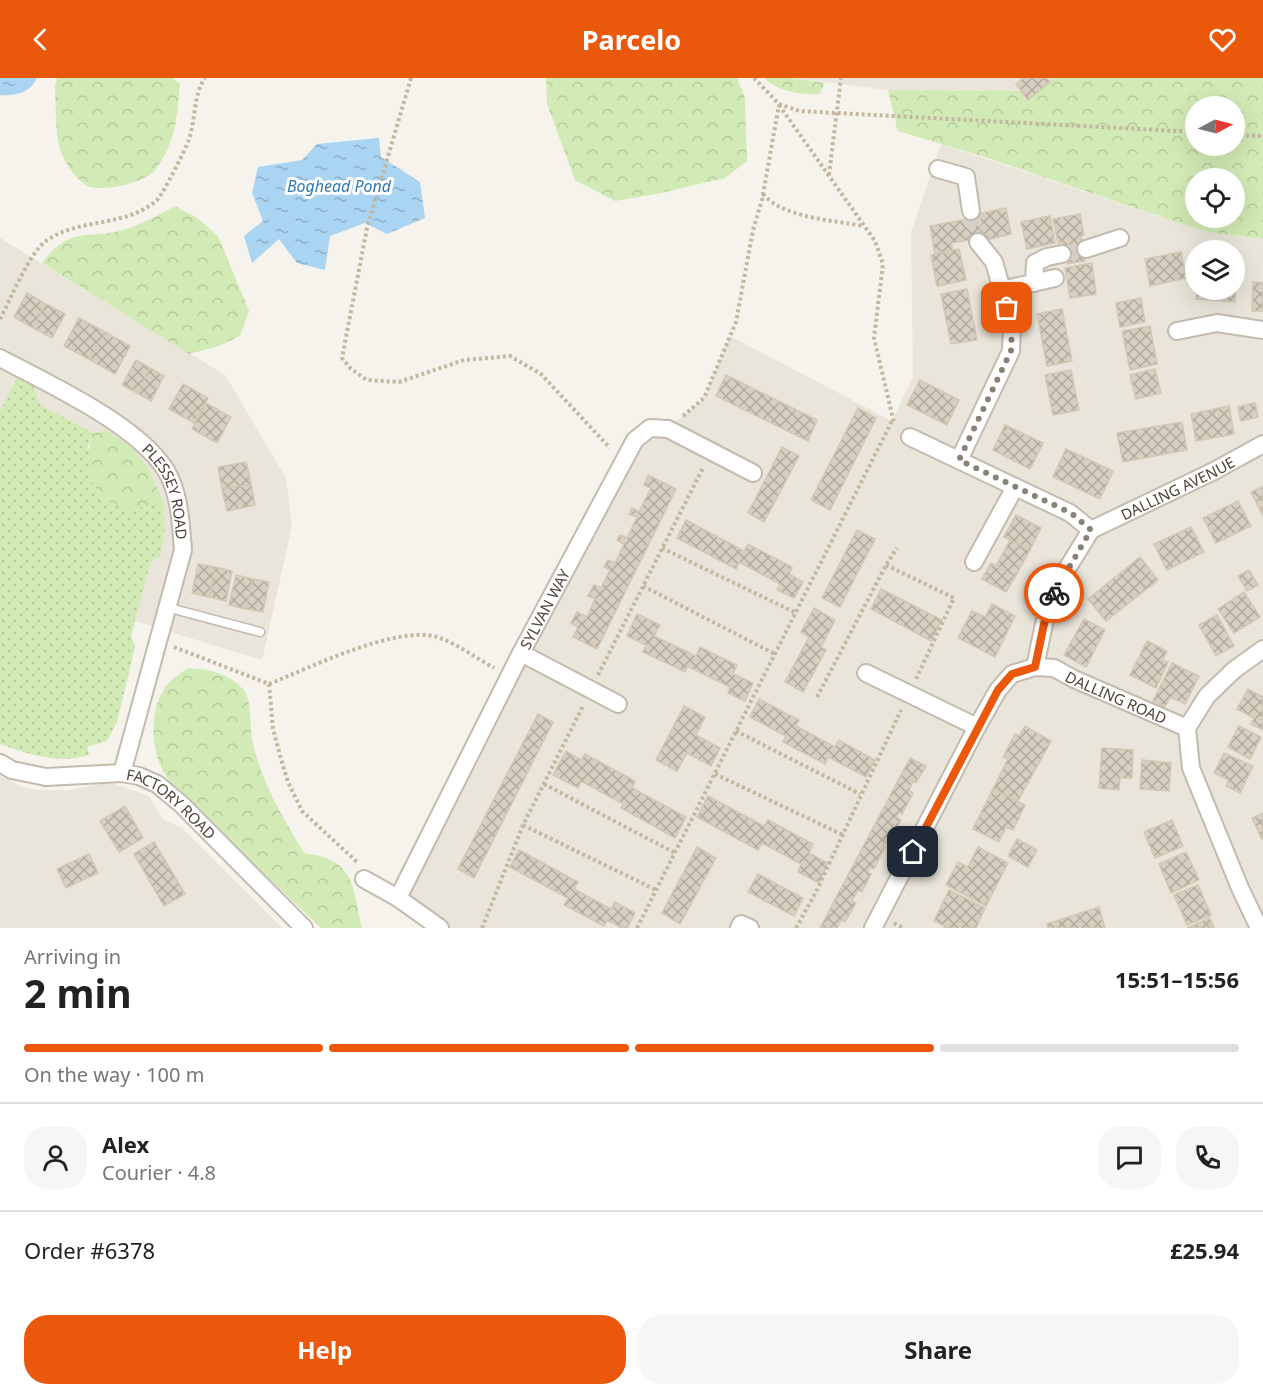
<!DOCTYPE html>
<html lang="en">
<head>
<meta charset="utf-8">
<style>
	:root { --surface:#fff; --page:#f6f6f6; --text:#222; --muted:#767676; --line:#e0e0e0; --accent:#ea580c }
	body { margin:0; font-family:"Noto Sans",sans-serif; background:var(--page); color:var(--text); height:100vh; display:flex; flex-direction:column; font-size:22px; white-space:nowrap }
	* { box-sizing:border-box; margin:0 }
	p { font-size:20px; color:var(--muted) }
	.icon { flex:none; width:33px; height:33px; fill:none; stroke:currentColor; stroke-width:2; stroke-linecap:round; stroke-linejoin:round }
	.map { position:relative; height:850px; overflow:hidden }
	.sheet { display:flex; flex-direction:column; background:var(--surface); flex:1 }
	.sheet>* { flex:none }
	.needle { width:39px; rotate:83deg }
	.tools { position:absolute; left:1185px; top:18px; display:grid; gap:12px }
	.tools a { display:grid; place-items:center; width:60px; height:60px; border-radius:50%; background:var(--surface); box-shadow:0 6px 24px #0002; font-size:30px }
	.pin { position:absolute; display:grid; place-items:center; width:51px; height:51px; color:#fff; margin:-26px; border-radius:12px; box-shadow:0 3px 9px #0006 }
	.courier { position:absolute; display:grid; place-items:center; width:60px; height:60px; margin:-30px; border:4px solid #ea580c; border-radius:50%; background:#fff; color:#222; box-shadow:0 2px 8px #0007 }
	.head em { font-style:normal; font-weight:700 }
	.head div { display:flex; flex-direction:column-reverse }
	.head { display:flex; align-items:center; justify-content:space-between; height:102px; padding:0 24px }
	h1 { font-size:39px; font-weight:700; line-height:45px }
	.bar { display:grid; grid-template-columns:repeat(4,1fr); gap:9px 6px; align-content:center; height:72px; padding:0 24px }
	.bar i { height:8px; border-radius:4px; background:var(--line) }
	.bar .on { background:var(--accent) }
	.bar p { grid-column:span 4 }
	.line { display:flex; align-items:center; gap:15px; padding:0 24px; border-top:2px solid var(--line) }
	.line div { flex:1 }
	.round { display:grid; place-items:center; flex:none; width:63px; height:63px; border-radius:24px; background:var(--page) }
	.action { display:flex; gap:12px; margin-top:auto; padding:12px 24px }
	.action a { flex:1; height:69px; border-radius:24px; background:var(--accent); color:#fff; font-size:24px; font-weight:700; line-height:69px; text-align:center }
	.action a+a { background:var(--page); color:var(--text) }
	header { display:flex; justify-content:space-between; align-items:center; height:78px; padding:0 24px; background:var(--accent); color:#fff; font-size:27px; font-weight:700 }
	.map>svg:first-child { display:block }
	.residential { fill:#eae5da; fill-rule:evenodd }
	.grass { fill:url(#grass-dots) }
	.forest { fill:url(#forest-crowns); fill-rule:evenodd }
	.water { fill:url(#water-ripples) }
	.building { fill:url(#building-cross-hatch); stroke:#d3c7b4; stroke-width:1.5 }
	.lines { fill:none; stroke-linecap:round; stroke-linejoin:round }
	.street-tunnel { stroke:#d4d0c8; stroke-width:16; stroke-dasharray:16 8; stroke-linecap:butt }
	.lane-casing { stroke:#c2bbae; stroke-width:11 }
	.street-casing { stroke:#c2bbae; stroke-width:20 }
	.path { stroke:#c4b79f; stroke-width:4; stroke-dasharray:3 3; stroke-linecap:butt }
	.lane { stroke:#fff; stroke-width:8 }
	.street { stroke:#fff; stroke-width:16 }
	.done { stroke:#878178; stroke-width:6; stroke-dasharray:0 10.8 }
	.route { stroke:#ea580c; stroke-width:8 }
	.labels { text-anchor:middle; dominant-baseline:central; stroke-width:6; stroke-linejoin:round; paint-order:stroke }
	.street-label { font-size:15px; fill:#4b4439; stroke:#fff }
	.water-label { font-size:16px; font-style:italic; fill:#2e7ab2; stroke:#fff }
</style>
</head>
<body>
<header><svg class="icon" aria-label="back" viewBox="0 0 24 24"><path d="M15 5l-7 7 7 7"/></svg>Parcelo<svg class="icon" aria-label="heart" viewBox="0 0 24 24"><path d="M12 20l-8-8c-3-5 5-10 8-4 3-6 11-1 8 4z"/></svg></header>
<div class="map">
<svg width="1263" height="850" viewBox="0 0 1263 850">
	<defs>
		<pattern id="grass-dots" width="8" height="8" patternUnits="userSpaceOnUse" patternTransform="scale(1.5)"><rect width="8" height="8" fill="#d2eab5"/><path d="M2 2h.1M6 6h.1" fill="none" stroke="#b6ca9c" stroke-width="1.8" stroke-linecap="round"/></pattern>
		<pattern id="forest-crowns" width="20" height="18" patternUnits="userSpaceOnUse" patternTransform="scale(1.5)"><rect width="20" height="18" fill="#d2eab5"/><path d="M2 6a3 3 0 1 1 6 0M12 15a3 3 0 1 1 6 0" fill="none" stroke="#b6ca9c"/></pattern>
		<pattern id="water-ripples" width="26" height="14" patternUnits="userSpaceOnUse" patternTransform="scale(1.5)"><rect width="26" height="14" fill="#a9d4f2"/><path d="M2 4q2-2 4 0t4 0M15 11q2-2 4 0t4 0" fill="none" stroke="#8caec5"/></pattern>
		<pattern id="building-cross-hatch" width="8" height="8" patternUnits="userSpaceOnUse" patternTransform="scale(1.5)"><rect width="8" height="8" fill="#d8cfc1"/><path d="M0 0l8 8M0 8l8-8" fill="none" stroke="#b1aa9e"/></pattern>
	</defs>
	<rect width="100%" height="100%" fill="#f6f3ec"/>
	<path class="residential" d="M 793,0 L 1053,0 L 1034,13 L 888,12 Z
		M 941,66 L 1207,154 L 1263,161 L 1263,850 L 440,850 L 398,820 L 635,362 L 668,350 L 704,320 L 730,258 L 892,343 L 913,299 L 911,155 ZM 1196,172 L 1234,172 L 1234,212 L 1196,212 Z
		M 0,160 L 225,297 L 286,400 L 292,448 L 262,582 L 135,543 L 151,483 L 106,352 L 94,355 L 39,327 L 34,309 L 17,300 L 0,333 Z
		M 0,698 L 23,709 L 37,712 L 70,712 L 109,704 L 149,718 L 162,740 L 182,750 L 282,850 L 0,850 Z"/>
	<path class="grass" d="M 17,300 L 34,309 L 40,327 L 94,355 L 87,370 L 149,428 L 163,423 L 165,452 L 160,479 L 151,483 L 131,558 L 135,569 L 117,644 L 107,663 L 87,669 L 89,677 C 58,687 29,676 0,666 L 0,333 Z"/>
	<path class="forest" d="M 57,0 L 173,0 L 180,6 C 177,39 176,65 155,92 C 145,105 105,113 90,109 C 78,105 63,83 60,71 C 55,54 56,25 55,7 Z
		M 546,0 L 737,0 L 745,20 L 747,83 L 725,100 L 661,115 L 615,123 L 575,102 L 547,26 Z
		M 764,0 L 793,0 L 825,5 L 819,16 C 802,17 776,13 764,0 Z
		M 1053,0 L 1263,0 L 1263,161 L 1207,154 L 981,78 L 898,53 L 888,12 L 1034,13 ZM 1196,28 L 1234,28 L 1234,68 L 1196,68 ZM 1196,100 L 1234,100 L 1234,140 L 1196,140 Z
		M 175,128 L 197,140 L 218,158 L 249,233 L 240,258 L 219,268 L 189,276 L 42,185 C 72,145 90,164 129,150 C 145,145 160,136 175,128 Z
		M 106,352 L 131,369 L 148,390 L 163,423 C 152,427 138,432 126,429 C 90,422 80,386 94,355 Z
		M 188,590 C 209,591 228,595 243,611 C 252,621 250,648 252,661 C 260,702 283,740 304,775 C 356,782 352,807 362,850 L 321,850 L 173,709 C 169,702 164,696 161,689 C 151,666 150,633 164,611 C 169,602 180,596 188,590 Z"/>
	<path class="water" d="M 0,0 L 37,0 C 30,15 16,18 0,17 Z
		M 379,60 L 381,79 L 420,104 L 425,140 L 387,156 L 365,145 L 330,158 L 325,192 L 297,185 L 279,161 L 252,185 L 244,158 L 263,143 L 252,115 L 258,89 L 302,82 L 317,66 Z"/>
	<path class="building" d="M 1023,0 L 1046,0 L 1050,4 L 1028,22 L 1016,6 Z
		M 1006,130 L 1011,156 L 982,163 L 977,136 Z
		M 1080,136 L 1084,157 L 1081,158 L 1085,183 L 1067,186 L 1063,164 L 1058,165 L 1053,141 Z
		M 1050,138 L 1055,165 L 1027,171 L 1021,144 Z
		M 978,139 L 982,160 L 951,165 L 953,172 L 935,176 L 930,148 Z
		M 959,171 L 966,202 L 937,208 L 931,177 Z
		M 1181,174 L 1186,200 L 1150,208 L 1145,181 Z
		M 1092,185 L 1096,216 L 1070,220 L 1065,190 Z
		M 1234,195 L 1237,195 L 1235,224 L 1196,221 L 1197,212 L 1234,212 Z
		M 1253,204 L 1263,205 L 1263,233 L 1252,233 Z
		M 967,211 L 977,262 L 951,266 L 941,216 Z
		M 27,215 L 46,226 L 33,250 L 14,239 Z
		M 1141,220 L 1145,244 L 1120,249 L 1116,225 Z
		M 46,226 L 65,236 L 52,260 L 33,250 Z
		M 1062,231 L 1072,283 L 1047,288 L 1037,236 Z
		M 79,240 L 105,254 L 90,282 L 64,268 Z
		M 1150,248 L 1157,286 L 1130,292 L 1122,253 Z
		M 105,254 L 130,268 L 115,296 L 90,282 Z
		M 136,282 L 150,290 L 137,315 L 122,307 Z
		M 150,290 L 164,298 L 151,323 L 137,315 Z
		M 1155,291 L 1161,315 L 1136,321 L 1130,297 Z
		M 1071,292 L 1079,332 L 1053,337 L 1045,297 Z
		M 726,297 L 817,342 L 808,363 L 716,318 Z
		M 920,302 L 959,322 L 947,347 L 907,327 Z
		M 183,306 L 208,320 L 194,345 L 169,331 Z
		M 206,325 L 231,339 L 217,365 L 192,351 Z
		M 1255,325 L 1258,339 L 1241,343 L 1238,329 Z
		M 1229,328 L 1234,356 L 1196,363 L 1191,336 Z
		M 858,330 L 876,340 L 830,432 L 811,422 Z
		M 1182,344 L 1187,372 L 1123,384 L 1117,355 Z
		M 1005,347 L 1043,365 L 1030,391 L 993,372 Z
		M 782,369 L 799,378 L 764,444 L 748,435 Z
		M 1066,371 L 1113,393 L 1100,421 L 1053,399 Z
		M 246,384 L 251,406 L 222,411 L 218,389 Z
		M 648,397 L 676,411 L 597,571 L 573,559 L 578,549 L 571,545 L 577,534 L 587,539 L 595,521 L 588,518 L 594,507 L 601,510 L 610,492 L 604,489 L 608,482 L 615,485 L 624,466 L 617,462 L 620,457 L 627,460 L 637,439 L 629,436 L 632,430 L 639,434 L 651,410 L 644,407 Z
		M 251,406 L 255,427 L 227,433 L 222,411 Z
		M 1263,408 L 1263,438 L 1251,414 Z
		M 1238,423 L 1251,448 L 1216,465 L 1203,440 Z
		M 1016,437 L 1041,450 L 1030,472 L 1004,459 Z
		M 686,442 L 744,473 L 748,466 L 792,489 L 789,496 L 803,504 L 794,520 L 777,512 L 780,506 L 739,484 L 736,491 L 677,460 Z
		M 1191,449 L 1204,474 L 1167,492 L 1154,466 Z
		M 857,452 L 875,461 L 840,529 L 822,520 Z
		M 1010,462 L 1030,472 L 1015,499 L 996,488 Z
		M 1140,479 L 1158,502 L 1106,543 L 1088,521 Z
		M 991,485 L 1015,499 L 1006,514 L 982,501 Z
		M 198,486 L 215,489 L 209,519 L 192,515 Z
		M 215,489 L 232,493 L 226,523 L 209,519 Z
		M 1249,492 L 1258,507 L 1247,513 L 1238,498 Z
		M 236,497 L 253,501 L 246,531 L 229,527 Z
		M 253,501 L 269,504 L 263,534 L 246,531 Z
		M 881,511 L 942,542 L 931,563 L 871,531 Z
		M 1244,514 L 1260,539 L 1234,555 L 1218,531 Z
		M 992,526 L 1015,538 L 995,579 L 958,560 L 972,533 L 985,539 Z
		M 814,530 L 835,542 L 821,569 L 826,572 L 803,614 L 785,604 L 809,559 L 801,554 Z
		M 637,536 L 660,547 L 654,558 L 696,578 L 700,569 L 737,587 L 733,596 L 753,605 L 745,623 L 728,615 L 730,609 L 687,588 L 685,594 L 643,574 L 646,567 L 627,558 Z
		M 1217,537 L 1234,568 L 1216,578 L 1199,547 Z
		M 1084,541 L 1105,552 L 1086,589 L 1064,577 Z
		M 1147,563 L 1167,573 L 1163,582 L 1168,584 L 1156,610 L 1130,597 Z
		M 1172,585 L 1199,598 L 1185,626 L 1170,619 L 1165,629 L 1153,623 Z
		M 1248,611 L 1263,619 L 1263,652 L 1251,646 L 1254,640 L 1237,631 Z
		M 759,621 L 799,642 L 796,648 L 835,669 L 839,662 L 875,682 L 866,699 L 828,679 L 825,686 L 783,664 L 786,658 L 750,639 Z
		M 684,628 L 705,639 L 696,657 L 720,670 L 711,688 L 687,675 L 677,693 L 656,682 Z
		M 538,636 L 553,644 L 474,800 L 458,791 Z
		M 1025,648 L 1051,663 L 1018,723 L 993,711 L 1008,681 L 1003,679 L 1015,656 L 1019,658 Z
		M 1239,648 L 1261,659 L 1250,681 L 1228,669 Z
		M 1102,670 L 1133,672 L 1132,700 L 1120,700 L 1119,712 L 1099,710 Z
		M 566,673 L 581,682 L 585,676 L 635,703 L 632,710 L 686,739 L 675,760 L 621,730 L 623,726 L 581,703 L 578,710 L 553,697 Z
		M 1224,675 L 1253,688 L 1240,715 L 1226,708 L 1229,702 L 1214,695 Z
		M 910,680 L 926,688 L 916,705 L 913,703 L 909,712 L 913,715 L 902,736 L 899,734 L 896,739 L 901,742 L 889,765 L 885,763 L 883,768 L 885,769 L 874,791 L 870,790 L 868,794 L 871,796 L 862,814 L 858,812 L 852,823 L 856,825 L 845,844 L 841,842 L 837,850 L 820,850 Z
		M 1142,682 L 1171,685 L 1169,713 L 1140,711 Z
		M 993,711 L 1025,727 L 1013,752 L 1006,749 L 999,764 L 973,751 Z
		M 708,718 L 764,748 L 768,742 L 813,766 L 809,775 L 828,785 L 819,805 L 798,794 L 801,786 L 762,765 L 758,772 L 697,739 Z
		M 125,728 L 143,760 L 119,774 L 100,743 Z
		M 1263,735 L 1263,761 L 1262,761 L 1252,740 Z
		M 1172,742 L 1183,768 L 1155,780 L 1144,754 Z
		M 1017,761 L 1037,772 L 1028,789 L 1008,778 Z
		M 154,764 L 185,816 L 164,828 L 134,776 Z
		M 697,769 L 716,780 L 680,846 L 662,835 Z
		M 978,769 L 1008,785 L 986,828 L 946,807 L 958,784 L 968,789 Z
		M 519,772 L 578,804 L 574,811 L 611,831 L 615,824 L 635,835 L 627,850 L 622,850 L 607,842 L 604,848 L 564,827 L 568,820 L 510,789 Z
		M 1186,774 L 1199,802 L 1171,815 L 1159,786 Z
		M 89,776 L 98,795 L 66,810 L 57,791 Z
		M 758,796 L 803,820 L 794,838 L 748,814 Z
		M 1198,807 L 1211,837 L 1187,847 L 1174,817 Z
		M 949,812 L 985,830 L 976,850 L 944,850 L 945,848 L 934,843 Z
		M 1099,829 L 1105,850 L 1048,850 L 1047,846 Z
		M 1210,840 L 1214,850 L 1187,850 Z"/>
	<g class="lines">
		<path class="street-tunnel" d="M 971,133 L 978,164
			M 1062,176 L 1086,171"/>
		<g class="lane-casing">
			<path id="lane" d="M 166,529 L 260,554"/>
		</g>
		<g class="street-casing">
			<g id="street">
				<path d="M 938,91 L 966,99 L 971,133"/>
				<path d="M 1086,171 L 1120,160"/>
				<path d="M 1034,205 L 1035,185 L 1047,179 L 1062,176"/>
				<path d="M 1001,212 L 1055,200"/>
				<path d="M 1177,253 L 1217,245 L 1263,252"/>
				<path id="s1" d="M 0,280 C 47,305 148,351 170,400 C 180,422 181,448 183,472 L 122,695"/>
				<path d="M 910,359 L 1070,435 L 1091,452"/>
				<path d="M 959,382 L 1011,273 L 1012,247 L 994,184 L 978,164"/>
				<path d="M 974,484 L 1015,409"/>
				<path d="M 521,575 L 618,626"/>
				<path id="s2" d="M 1035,589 L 1044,546 L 1054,512 L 1091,452 L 1214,393 L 1263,366"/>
				<path d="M 866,595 L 977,649"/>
				<path d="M 1187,650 L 1191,690 L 1240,810 L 1259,850"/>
				<path d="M 1187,650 L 1207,618 L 1234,592 L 1263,571"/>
				<path id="s3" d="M 0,685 L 12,692 L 46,699 L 122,695 L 139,698 L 157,706 L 181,726 L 304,850"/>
				<path d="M 364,801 L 398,820 L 440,850"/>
				<path id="s4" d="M 398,820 L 521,575 L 635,362 L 650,350 L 668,351 L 753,395"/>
				<path d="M 739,850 L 741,846 L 750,850"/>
				<path id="s5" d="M 873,850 L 977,649 L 998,612 L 1012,596 L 1035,589 L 1054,590 L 1074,601 L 1187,650"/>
			</g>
		</g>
		<path class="path" d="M 411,0 L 367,150 L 342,280 L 351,291 L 367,302 L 399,304 L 464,282 L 510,278 L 541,296 L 610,370
			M 754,0 L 779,26 L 799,33 L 1196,54
			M 779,27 L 875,163 L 883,186 L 874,260 L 894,345
			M 1234,57 L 1263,58
			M 829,97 L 841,0
			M 763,116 C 783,140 833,142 863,148
			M 0,241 C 11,221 29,175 46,163 C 79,139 126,150 157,122 C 163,116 186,71 189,61 C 196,41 193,17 205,0
			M 683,338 L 704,320 L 736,244 L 753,152 L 762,122 L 779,27
			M 662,470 L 796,535
			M 886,487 L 954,520 L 916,601
			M 643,508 L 775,576
			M 174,569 L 269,606 C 309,590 396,547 437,559 C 456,565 476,580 494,590
			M 598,597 L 703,390
			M 269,606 L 273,651 L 281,681 L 288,704 L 302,733 L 358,785
			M 817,619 L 886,487 L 897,470
			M 736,653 L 860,716
			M 715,696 L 843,757
			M 544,706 L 675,775
			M 523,747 L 656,812
			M 894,845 L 903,850
			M 482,850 L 523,747 L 583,628
			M 637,850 L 892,343
			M 796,850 L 816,814 L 901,632"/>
		<use href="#lane" class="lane"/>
		<use href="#street" class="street"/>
	</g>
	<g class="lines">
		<path class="done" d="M 1007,230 L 1012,247 L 1011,273 L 959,382 L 1071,435 L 1091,452 L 1054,515"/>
		<path class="route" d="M 913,774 L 998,612 L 1012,596 L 1035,589 L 1044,546 L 1054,515"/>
	</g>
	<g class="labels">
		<g class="street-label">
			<text stroke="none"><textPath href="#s2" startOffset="246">DALLING AVENUE</textPath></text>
			<text stroke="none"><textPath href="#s1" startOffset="222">PLESSEY ROAD</textPath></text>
			<text stroke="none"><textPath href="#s4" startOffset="324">SYLVAN WAY</textPath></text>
			<text stroke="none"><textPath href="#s5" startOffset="402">DALLING ROAD</textPath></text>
			<text stroke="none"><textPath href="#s3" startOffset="184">FACTORY ROAD</textPath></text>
		</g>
		<g class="water-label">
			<text x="339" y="108">Boghead Pond</text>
		</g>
	</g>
</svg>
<div class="tools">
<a><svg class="needle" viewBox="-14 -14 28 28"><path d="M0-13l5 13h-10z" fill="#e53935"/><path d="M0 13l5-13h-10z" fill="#767676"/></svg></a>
<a><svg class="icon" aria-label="locate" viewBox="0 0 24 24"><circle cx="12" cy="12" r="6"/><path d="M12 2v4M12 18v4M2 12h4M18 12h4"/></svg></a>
<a><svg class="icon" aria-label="layers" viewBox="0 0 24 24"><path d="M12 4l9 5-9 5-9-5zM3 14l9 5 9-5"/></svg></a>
</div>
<div class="pin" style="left:1007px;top:230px;background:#ea580c"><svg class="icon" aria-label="bag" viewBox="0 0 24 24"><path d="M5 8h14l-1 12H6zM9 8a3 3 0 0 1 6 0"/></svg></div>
<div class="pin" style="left:913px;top:774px;background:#1f2937"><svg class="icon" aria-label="home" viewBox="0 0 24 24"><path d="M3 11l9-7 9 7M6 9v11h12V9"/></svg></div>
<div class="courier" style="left:1054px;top:515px"><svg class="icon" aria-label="bike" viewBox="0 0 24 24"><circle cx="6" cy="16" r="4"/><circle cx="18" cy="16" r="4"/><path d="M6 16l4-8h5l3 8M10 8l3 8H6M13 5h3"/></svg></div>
</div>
<section class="sheet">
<div class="head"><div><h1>2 min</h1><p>Arriving in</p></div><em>15:51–15:56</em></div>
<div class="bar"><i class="on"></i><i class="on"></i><i class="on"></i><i></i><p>On the way · 100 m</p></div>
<div class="line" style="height:108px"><a class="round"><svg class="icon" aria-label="person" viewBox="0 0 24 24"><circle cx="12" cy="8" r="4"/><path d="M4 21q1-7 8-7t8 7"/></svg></a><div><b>Alex</b><p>Courier · 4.8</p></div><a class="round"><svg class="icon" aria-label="chat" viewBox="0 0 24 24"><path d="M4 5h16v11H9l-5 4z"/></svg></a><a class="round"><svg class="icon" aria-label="phone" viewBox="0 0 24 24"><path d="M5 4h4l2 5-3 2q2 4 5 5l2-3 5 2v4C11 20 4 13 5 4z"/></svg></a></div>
<div class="line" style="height:78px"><div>Order #6378</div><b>£25.94</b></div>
<div class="action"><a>Help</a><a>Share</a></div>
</section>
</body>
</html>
